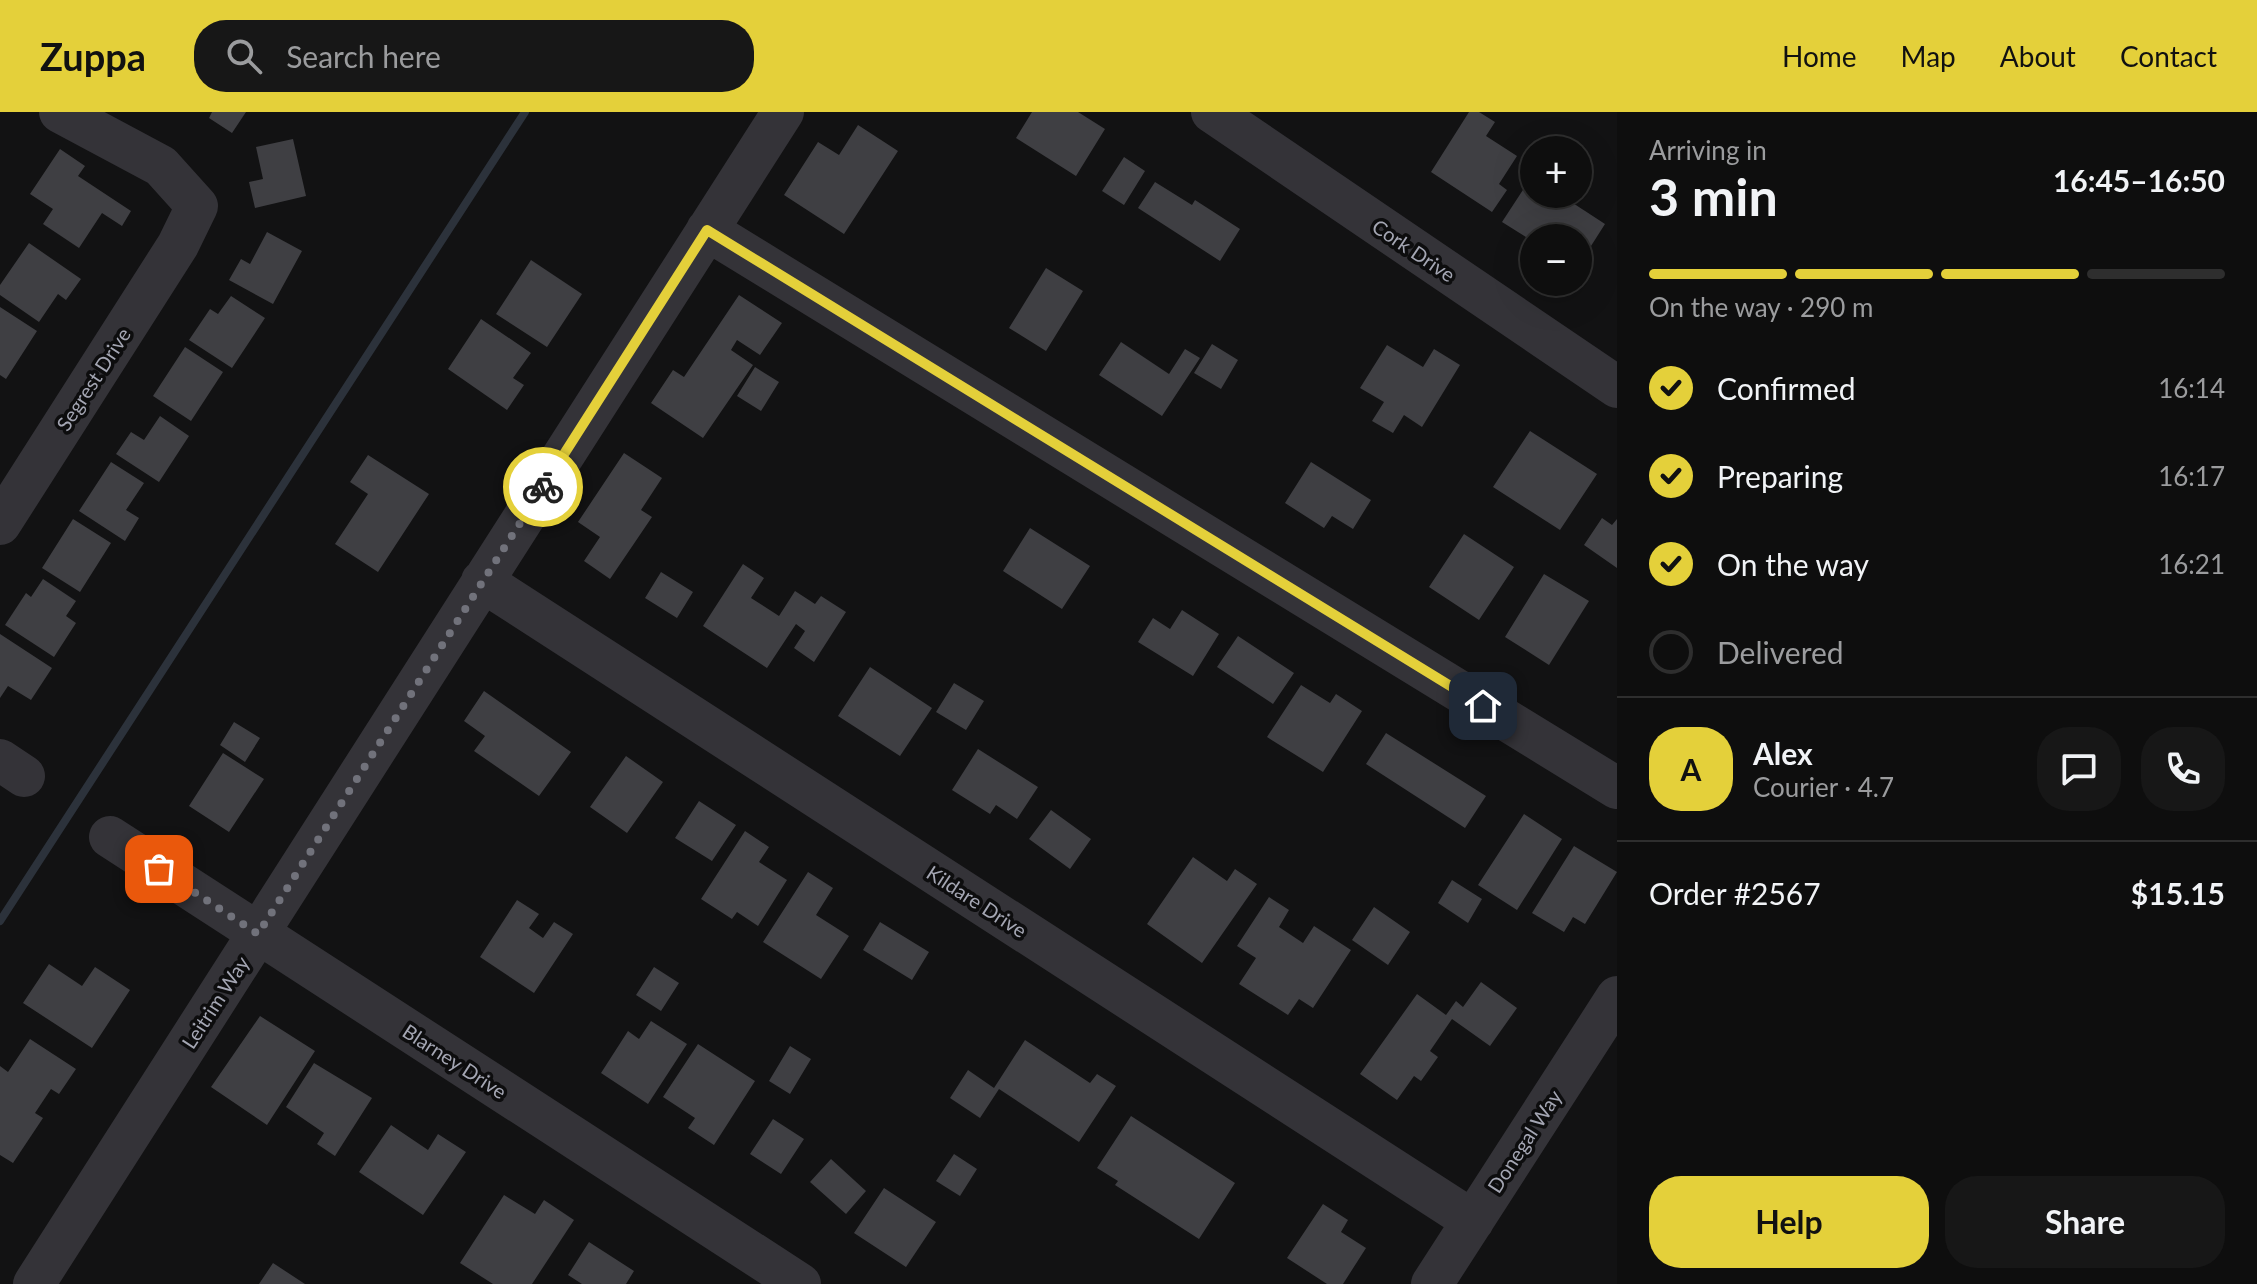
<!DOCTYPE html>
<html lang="en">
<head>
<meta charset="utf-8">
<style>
	:root { --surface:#0e0e0e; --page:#171717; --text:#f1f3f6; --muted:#9b9c9e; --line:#2e2e2e; --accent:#e4d03a }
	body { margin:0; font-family:Lato,sans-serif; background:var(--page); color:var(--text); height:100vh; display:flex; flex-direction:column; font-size:30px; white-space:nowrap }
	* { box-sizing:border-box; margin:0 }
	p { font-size:26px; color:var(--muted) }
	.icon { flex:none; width:44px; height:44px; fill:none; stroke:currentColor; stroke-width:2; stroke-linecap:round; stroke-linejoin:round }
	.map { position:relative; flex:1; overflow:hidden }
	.drawer { display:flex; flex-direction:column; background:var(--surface); width:640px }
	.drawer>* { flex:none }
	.buttons { position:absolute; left:1520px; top:24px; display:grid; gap:16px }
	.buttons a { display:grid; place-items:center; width:72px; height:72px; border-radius:50%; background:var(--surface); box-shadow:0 8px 32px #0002,0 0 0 2px var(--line); font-size:40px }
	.pin { position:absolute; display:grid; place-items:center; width:68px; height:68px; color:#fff; margin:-34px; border-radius:16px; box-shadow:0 4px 12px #0006 }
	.courier { position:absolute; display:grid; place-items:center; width:80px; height:80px; margin:-40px; border:6px solid #e4d03a; border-radius:50%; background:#fff; color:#222; box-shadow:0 2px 10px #0007 }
	.summary em { font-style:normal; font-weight:700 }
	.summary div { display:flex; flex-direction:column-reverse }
	.summary { display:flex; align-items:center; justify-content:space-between; height:136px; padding:0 32px }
	h1 { font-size:52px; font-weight:700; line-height:60px }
	.bar { display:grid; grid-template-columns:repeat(4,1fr); gap:12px 8px; align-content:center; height:96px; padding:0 32px }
	.bar i { height:10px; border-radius:6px; background:var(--line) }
	.bar .current { background:var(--accent) }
	.bar p { grid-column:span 4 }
	.line { display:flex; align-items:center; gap:20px; padding:0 32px; border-top:2px solid var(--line) }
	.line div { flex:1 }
	.round { display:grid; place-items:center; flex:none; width:84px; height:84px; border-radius:32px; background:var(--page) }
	ol { padding:0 32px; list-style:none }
	li { display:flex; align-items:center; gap:24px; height:88px }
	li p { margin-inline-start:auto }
	li .icon { padding:8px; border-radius:50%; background:var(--accent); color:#111; stroke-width:4 }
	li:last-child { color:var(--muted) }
	li i { width:44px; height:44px; border:4px solid var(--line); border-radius:50% }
	.button { display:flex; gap:16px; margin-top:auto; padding:16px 32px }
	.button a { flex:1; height:92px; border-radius:32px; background:var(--accent); color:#111; font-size:32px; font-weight:700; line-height:92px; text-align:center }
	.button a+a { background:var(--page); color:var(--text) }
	header { display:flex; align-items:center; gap:48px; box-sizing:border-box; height:112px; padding:0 40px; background:var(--accent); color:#111 }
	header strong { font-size:38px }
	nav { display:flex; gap:44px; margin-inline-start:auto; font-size:28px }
	.search { width:560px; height:72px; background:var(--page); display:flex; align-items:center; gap:20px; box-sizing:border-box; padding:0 28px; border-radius:32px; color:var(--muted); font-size:30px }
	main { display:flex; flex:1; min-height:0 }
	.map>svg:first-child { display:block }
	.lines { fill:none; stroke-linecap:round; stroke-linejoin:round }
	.stream { stroke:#2c323b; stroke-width:8 }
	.building { fill:#3f3f43 }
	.minor { stroke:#343338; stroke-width:42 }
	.done { stroke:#71727b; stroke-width:8; stroke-dasharray:0 14.4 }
	.route { stroke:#e4d03a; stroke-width:10 }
	.labels { text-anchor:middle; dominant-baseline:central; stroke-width:7; stroke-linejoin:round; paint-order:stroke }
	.street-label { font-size:20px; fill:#a4a6b3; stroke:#0d0d0e }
</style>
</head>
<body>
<header>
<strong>Zuppa</strong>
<div class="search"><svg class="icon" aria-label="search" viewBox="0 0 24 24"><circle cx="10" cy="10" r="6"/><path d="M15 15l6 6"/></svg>Search here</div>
<nav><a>Home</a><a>Map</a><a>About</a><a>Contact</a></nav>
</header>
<main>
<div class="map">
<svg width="1617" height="1172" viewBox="0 0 1617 1172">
	<rect width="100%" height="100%" fill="#121213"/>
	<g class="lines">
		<path class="stream" d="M 0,809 L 525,0"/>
	</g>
	<path class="building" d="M 212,0 L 246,0 L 232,21 L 209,6 Z
		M 1032,0 L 1078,0 L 1105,17 L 1076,64 L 1016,26 Z
		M 1469,0 L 1479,0 L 1495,10 L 1486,24 L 1517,44 L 1499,72 L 1507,78 L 1492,100 L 1431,60 Z
		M 858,13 L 898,39 L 844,122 L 784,83 L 818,30 L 839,43 Z
		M 293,27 L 306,84 L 255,96 L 249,70 L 263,67 L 256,35 Z
		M 60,37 L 85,54 L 78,64 L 131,99 L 122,114 L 102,101 L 79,136 L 43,112 L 53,97 L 30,82 Z
		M 1124,45 L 1145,59 L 1124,93 L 1102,79 Z
		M 1532,64 L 1534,65 L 1534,82 L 1559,82 L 1605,112 L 1584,145 L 1578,141 L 1578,126 L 1554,126 L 1545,120 L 1541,126 L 1534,126 L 1534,130 L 1502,110 Z
		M 1155,70 L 1192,93 L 1195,88 L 1240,117 L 1220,149 L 1138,96 Z
		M 267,120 L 302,139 L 273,192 L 229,168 L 241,147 L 250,152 Z
		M 29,131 L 81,167 L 66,188 L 58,182 L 39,210 L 0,183 L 0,173 Z
		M 531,148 L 582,182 L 547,235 L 496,202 Z
		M 1046,156 L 1083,179 L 1046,239 L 1009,216 Z
		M 739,183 L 782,211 L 760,243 L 737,228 L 731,238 L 753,253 L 703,326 L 651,291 L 673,258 L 684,265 Z
		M 231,184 L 265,206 L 232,256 L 189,228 L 210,197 L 218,202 Z
		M 0,195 L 37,219 L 6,267 L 0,263 Z
		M 481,207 L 531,241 L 513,266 L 524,273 L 507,298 L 448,257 Z
		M 1121,230 L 1169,262 L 1185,237 L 1200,246 L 1162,304 L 1099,263 Z
		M 1212,232 L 1238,248 L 1221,277 L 1194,261 Z
		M 1387,233 L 1423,255 L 1434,237 L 1460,253 L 1422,315 L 1404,303 L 1393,321 L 1372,309 L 1384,290 L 1360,276 Z
		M 185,235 L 223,260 L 191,309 L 153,284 Z
		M 755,255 L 779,270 L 761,299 L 737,284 Z
		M 160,304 L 189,324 L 159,370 L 116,342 L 131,320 L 144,328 Z
		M 1530,319 L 1597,362 L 1560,418 L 1493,375 Z
		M 624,341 L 662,366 L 641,398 L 652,405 L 610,467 L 584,449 L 600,425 L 578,410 Z
		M 368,343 L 429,382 L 378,460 L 335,432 L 368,382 L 350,370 Z
		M 111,350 L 144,371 L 126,398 L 139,406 L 125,429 L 79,399 Z
		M 1311,350 L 1371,388 L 1353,417 L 1332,404 L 1324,416 L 1285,391 Z
		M 1602,406 L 1612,413 L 1617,407 L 1617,456 L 1584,433 Z
		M 73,407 L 111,431 L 80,480 L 42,456 Z
		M 1030,416 L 1090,454 L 1062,497 L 1003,459 Z
		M 1464,422 L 1514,455 L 1479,508 L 1429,475 Z
		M 743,452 L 764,466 L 751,486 L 779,504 L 795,479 L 815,492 L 821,484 L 846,500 L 814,550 L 794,536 L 805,519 L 796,512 L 767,556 L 703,514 Z
		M 661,460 L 693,480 L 677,506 L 645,486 Z
		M 1544,462 L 1589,489 L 1549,553 L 1505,525 Z
		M 43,467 L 76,489 L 66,504 L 76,511 L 54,545 L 5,513 L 26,481 L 31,485 Z
		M 1182,498 L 1219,522 L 1193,564 L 1138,530 L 1153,506 L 1170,517 Z
		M 0,522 L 52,556 L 31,588 L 8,574 L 0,586 Z
		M 1238,524 L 1294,561 L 1273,592 L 1217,555 Z
		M 870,555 L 932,596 L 900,644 L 838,604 Z
		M 954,571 L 984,589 L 966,618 L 936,600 Z
		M 1301,573 L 1330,591 L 1336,582 L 1362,599 L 1323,660 L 1267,625 Z
		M 484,579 L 571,640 L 539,684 L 474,639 L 485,624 L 464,609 Z
		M 234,610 L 260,626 L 245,650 L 220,633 Z
		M 1386,621 L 1486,684 L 1465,716 L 1366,652 Z
		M 978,637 L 1038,675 L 1017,707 L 996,693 L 990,702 L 952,678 Z
		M 223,641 L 264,667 L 229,720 L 189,694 Z
		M 626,644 L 663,670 L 627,721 L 590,695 Z
		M 699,689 L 736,713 L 712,749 L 675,726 Z
		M 1051,698 L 1091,727 L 1070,757 L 1029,727 Z
		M 1524,702 L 1562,727 L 1517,798 L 1478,773 Z
		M 745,719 L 769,735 L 759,750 L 787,768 L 758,814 L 737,800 L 732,807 L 701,787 Z
		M 1574,734 L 1617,760 L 1585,812 L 1573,805 L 1564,820 L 1532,801 Z
		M 1193,745 L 1227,769 L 1235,757 L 1257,772 L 1202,851 L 1147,812 Z
		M 808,760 L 833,776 L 816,803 L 849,824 L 821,867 L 763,830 Z
		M 1452,768 L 1482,787 L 1468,811 L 1438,791 Z
		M 1269,785 L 1289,798 L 1279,815 L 1303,831 L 1314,814 L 1351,838 L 1313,896 L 1299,887 L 1288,903 L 1239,872 L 1256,846 L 1237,834 Z
		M 517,788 L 539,802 L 529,816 L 543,826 L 554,810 L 573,822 L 534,881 L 480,845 Z
		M 1374,795 L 1410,820 L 1388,853 L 1352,828 Z
		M 880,810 L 929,840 L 912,868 L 863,838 Z
		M 49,852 L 82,874 L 95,855 L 130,878 L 92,936 L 23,891 Z
		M 654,855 L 679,871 L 661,899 L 636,883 Z
		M 1481,870 L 1517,896 L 1490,934 L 1452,907 L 1430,939 L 1438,945 L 1421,969 L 1414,964 L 1397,988 L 1360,962 L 1417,882 L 1446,903 L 1456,889 L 1463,895 Z
		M 260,904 L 315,939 L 267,1013 L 211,975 Z
		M 651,909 L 687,932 L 648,992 L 601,961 L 628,919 L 639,927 Z
		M 30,927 L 76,957 L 59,982 L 51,977 L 35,1001 L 43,1006 L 13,1051 L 0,1043 L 0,954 L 8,960 Z
		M 1025,928 L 1090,971 L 1097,962 L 1116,974 L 1079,1030 L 999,977 L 980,1006 L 950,986 L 968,958 L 994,976 Z
		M 698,932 L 755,969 L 714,1033 L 688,1016 L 695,1006 L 663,985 Z
		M 790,934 L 811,947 L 790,982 L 769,969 Z
		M 314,951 L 372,986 L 335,1044 L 317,1032 L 324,1021 L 286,995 Z
		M 1131,1004 L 1235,1071 L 1199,1127 L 1115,1073 L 1118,1069 L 1097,1056 Z
		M 773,1007 L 804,1027 L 781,1062 L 750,1042 Z
		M 391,1013 L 428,1038 L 438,1022 L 466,1040 L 423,1103 L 359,1060 Z
		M 954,1042 L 977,1057 L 960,1084 L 936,1069 Z
		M 831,1047 L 866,1079 L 846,1102 L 810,1070 Z
		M 884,1076 L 936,1110 L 906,1155 L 854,1121 Z
		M 504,1083 L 535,1102 L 544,1088 L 574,1108 L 532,1172 L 493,1172 L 460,1151 Z
		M 1323,1092 L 1348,1108 L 1341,1120 L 1366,1136 L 1343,1172 L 1327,1172 L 1287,1146 Z
		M 589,1130 L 634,1159 L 626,1172 L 582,1172 L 568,1163 Z
		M 273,1151 L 305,1172 L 259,1172 Z"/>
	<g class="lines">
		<path class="minor" d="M 1212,0 L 1617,275
			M 707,118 L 1617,676
			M 0,412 L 178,133 L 197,94 L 161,54 L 60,0
			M 482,469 L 1473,1109
			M 0,648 L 24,664
			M 110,725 L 800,1172
			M 34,1172 L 783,0
			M 1432,1172 L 1617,885"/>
	</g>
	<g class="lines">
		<path class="done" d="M 159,757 L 258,822 L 543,375"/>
		<path class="route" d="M 543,375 L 707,118 L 1483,594"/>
	</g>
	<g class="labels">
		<g class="street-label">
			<text transform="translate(1414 138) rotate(34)">Cork Drive</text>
			<text transform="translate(93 267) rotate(-57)">Segrest Drive</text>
			<text transform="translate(977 789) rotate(33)">Kildare Drive</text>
			<text transform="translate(215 890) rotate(-57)">Leitrim Way</text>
			<text transform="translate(455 949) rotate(33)">Blarney Drive</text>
			<text transform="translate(1524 1029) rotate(-57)">Donegal Way</text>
		</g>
	</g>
</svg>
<div class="buttons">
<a>+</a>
<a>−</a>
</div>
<div class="pin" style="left:159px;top:757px;background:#ea580c"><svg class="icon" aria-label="bag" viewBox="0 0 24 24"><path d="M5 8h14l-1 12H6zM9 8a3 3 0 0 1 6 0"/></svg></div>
<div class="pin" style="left:1483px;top:594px;background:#1f2937"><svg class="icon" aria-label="home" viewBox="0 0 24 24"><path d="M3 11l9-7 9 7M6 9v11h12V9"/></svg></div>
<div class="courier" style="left:543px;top:375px"><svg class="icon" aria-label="bike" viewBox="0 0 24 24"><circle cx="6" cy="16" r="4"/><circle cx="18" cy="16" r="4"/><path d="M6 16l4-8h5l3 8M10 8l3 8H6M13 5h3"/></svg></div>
</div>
<section class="drawer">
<div class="summary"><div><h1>3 min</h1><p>Arriving in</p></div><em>16:45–16:50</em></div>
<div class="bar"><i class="current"></i><i class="current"></i><i class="current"></i><i></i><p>On the way · 290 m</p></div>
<ol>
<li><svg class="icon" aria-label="check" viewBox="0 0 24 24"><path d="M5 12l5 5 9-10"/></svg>Confirmed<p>16:14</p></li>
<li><svg class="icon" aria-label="check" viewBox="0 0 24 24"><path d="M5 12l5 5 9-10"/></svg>Preparing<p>16:17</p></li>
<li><svg class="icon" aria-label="check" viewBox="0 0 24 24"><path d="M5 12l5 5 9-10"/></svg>On the way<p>16:21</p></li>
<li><i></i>Delivered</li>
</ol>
<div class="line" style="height:144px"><b class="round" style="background:var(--accent);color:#111">A</b><div><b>Alex</b><p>Courier · 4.7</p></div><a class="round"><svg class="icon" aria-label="chat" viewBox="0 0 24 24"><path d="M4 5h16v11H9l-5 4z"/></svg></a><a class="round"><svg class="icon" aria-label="phone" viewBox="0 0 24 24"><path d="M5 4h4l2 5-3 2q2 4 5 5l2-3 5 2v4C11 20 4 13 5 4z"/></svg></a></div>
<div class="line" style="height:104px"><div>Order #2567</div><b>$15.15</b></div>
<div class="button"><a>Help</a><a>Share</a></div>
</section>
</main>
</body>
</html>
